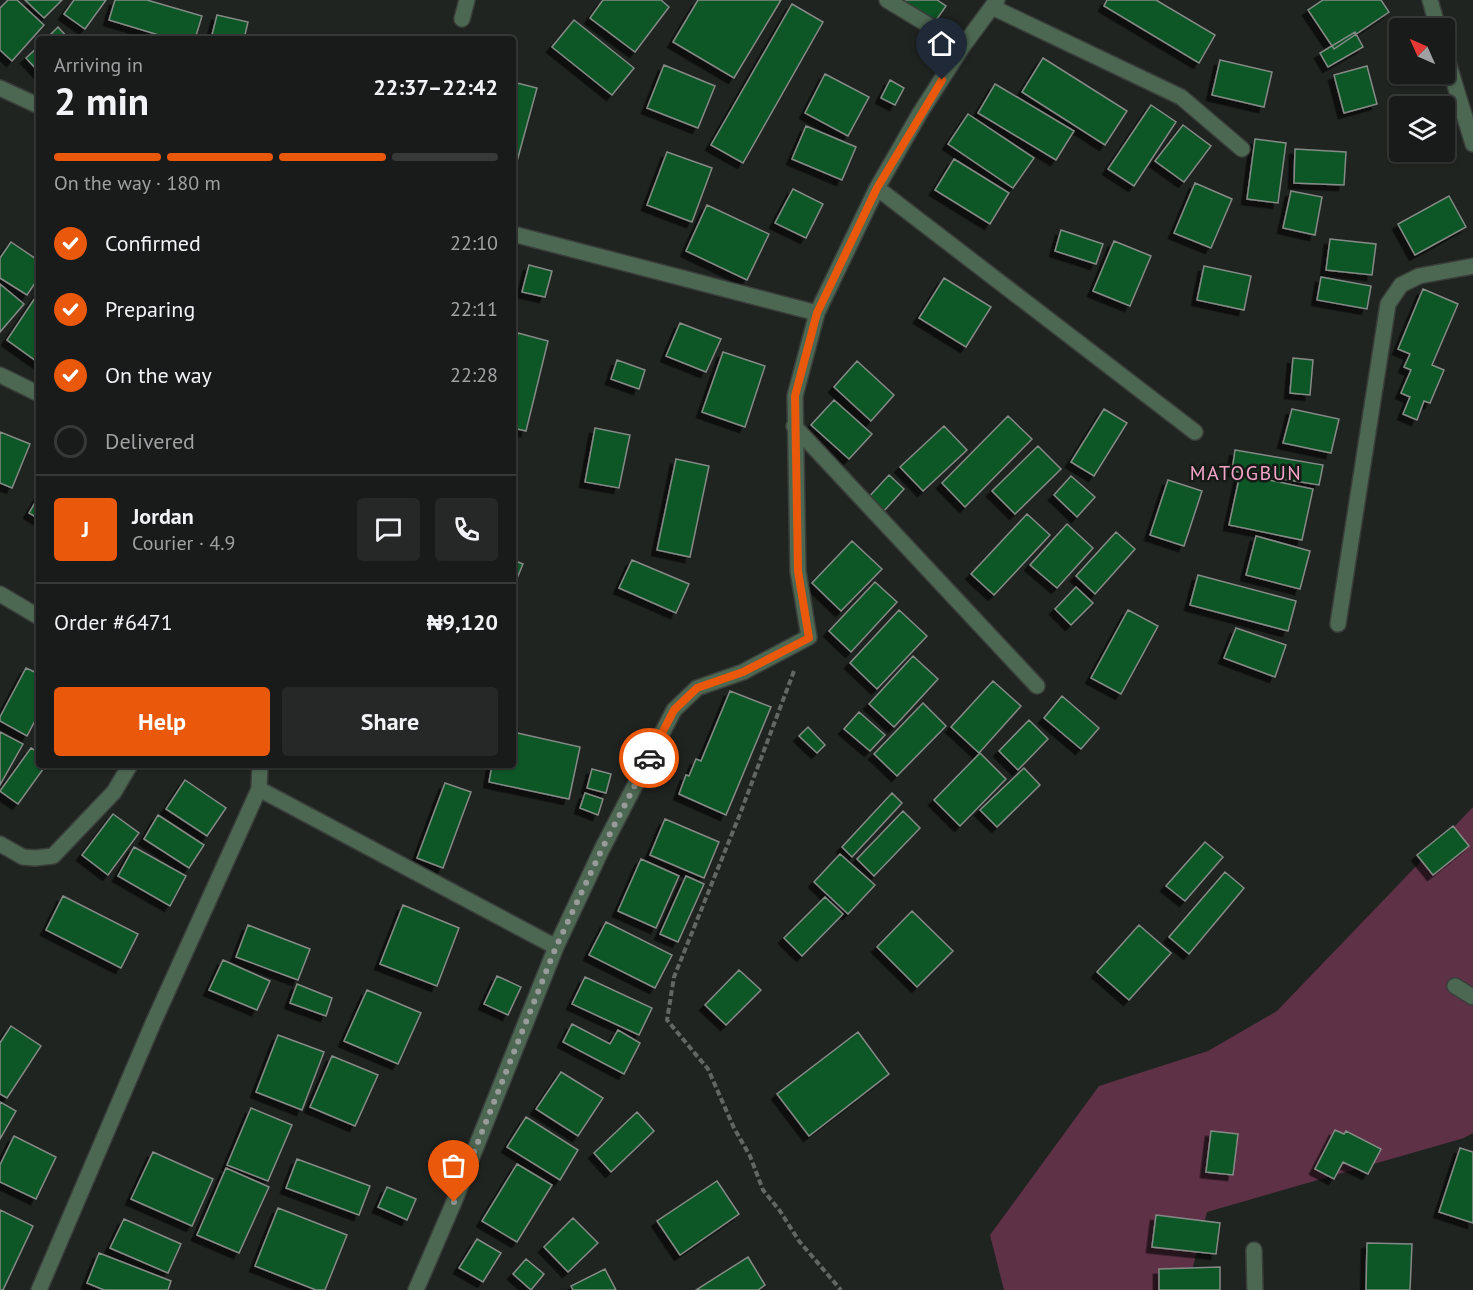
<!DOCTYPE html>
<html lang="en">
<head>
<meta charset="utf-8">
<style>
	:root { --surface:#181b19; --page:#252826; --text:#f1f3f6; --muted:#9fa1a2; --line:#363938; --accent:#ea580c }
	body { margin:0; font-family:"PT Sans",sans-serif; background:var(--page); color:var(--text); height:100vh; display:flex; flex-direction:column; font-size:22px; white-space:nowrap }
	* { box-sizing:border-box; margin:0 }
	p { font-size:20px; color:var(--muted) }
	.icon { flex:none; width:33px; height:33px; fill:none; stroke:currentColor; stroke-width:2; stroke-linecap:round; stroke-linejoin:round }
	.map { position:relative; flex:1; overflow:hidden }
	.panel { position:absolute; left:36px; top:36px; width:480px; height:732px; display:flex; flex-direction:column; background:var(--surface); border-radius:6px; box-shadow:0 2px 4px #0004,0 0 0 2px var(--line) }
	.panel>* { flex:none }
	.needle { width:39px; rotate:315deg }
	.tools { position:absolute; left:1389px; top:18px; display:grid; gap:12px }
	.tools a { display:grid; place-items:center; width:66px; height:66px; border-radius:6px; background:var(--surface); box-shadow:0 2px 4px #0004,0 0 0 2px var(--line); font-size:30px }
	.pin { position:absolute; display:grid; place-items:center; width:51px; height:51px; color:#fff; margin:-62px -26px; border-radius:50% 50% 50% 0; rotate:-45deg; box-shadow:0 0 6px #0007 }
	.pin .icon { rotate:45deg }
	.courier { position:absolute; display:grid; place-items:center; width:60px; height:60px; margin:-30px; border:4px solid #ea580c; border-radius:50%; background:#fff; color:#222; box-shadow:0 2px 8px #0007 }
	.headline em { font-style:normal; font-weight:600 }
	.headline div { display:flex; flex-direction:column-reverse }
	.headline { display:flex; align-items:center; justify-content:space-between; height:102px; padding:0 18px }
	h1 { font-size:39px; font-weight:600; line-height:45px }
	.bar { display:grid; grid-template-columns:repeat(4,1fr); gap:9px 6px; align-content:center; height:72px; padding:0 18px }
	.bar i { height:8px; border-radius:4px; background:var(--line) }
	.bar .current { background:var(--accent) }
	.bar p { grid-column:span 4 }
	.line { display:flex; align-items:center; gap:15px; padding:0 18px; border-top:2px solid var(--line) }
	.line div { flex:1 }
	.round { display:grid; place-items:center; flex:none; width:63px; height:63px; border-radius:6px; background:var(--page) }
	ol { padding:0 18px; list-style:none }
	li { display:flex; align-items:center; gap:18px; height:66px }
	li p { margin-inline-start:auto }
	li .icon { padding:6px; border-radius:50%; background:var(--accent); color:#fff; stroke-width:4 }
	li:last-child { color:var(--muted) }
	li i { width:33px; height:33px; border:3px solid var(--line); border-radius:50% }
	.button { display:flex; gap:12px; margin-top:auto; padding:12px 18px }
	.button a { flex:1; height:69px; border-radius:6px; background:var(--accent); color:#fff; font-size:24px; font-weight:600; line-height:69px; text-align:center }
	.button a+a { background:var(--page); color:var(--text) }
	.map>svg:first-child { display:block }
	.green { fill:#5e3146 }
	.building { fill:#0a5627; stroke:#858a86; stroke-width:1.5; filter:url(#shadow) }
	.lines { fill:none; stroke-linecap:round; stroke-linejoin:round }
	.minor-casing { stroke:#3a3e3b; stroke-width:18 }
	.path { stroke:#636764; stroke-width:4; stroke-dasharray:6 3; stroke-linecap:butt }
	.minor { stroke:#4d6852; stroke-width:15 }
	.done { stroke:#989b99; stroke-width:6; stroke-dasharray:0 10.8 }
	.route { stroke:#ea580c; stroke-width:8 }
	.labels { text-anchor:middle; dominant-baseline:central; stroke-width:5; stroke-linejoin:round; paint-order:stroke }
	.quarter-label { font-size:20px; letter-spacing:1.5px; fill:#f1a5c7; stroke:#171b17 }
</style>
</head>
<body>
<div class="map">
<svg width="1473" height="1290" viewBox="0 0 1473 1290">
	<defs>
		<filter id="shadow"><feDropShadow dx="-5.5" dy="5.5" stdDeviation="0" flood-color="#0009"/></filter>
	</defs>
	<rect width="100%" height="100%" fill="#202421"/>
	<path class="green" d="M 1473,807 L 1473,1133 L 1464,1138 L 1207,1212 L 1187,1290 L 1004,1290 L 990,1235 L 1099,1086 L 1208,1051 L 1277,1011 Z"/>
	<path class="building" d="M 8,0 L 17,0 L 44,25 L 12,61 L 0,50 L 0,8 Z
		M 25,0 L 62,0 L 44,18 Z
		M 74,0 L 106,0 L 85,29 L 64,14 Z
		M 115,0 L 147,0 L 202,16 L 195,39 L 172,39 L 109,20 Z
		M 603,0 L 661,0 L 669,7 L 635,52 L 590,18 Z
		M 698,0 L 781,0 L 734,78 L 673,42 Z
		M 891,0 L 937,0 L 946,6 L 932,26 Z
		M 1107,0 L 1156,0 L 1215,35 L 1199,63 L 1104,6 Z
		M 1323,0 L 1381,0 L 1389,12 L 1334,49 L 1308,10 Z
		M 792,4 L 823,22 L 743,163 L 711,145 Z
		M 217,15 L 248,22 L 244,39 L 211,39 Z
		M 574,20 L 634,68 L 612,95 L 552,47 Z
		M 58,27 L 69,39 L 46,39 Z
		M 1355,32 L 1363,47 L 1328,67 L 1320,53 Z
		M 39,46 L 39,72 L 26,58 Z
		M 1043,58 L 1127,111 L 1105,145 L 1022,92 Z
		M 1220,60 L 1272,72 L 1264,107 L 1212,95 Z
		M 664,65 L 715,86 L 698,128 L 647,108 Z
		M 1367,66 L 1377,104 L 1344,113 L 1334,75 Z
		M 825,74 L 869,97 L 848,136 L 805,113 Z
		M 890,80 L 904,88 L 895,105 L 881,98 Z
		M 513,82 L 537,88 L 513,176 Z
		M 995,84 L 1074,131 L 1056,160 L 978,113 Z
		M 1151,105 L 1176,122 L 1134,186 L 1108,169 Z
		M 968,114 L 1034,158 L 1013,188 L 948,144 Z
		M 1183,125 L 1211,146 L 1184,182 L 1155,161 Z
		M 806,126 L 856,147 L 842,180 L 792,159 Z
		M 1255,139 L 1286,143 L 1278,203 L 1247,199 Z
		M 1295,149 L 1346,152 L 1344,185 L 1294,183 Z
		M 667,152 L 712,168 L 692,222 L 647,205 Z
		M 954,159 L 1009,193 L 990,224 L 935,190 Z
		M 1195,183 L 1232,199 L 1211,248 L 1174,233 Z
		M 793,189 L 823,204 L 806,238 L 775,223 Z
		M 1291,191 L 1322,197 L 1315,235 L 1283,228 Z
		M 1449,196 L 1466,227 L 1415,255 L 1398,224 Z
		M 707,205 L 769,234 L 747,280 L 686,251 Z
		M 1061,230 L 1103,244 L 1096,264 L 1055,251 Z
		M 1330,239 L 1376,244 L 1372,275 L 1326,270 Z
		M 1114,241 L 1151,256 L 1130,306 L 1093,291 Z
		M 11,242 L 39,261 L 39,277 L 27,295 L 0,278 L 0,258 Z
		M 529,265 L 552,271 L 545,297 L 522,292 Z
		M 1204,266 L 1251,276 L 1244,310 L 1197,300 Z
		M 1321,277 L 1371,286 L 1367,309 L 1317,300 Z
		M 944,278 L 991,307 L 966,347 L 919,318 Z
		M 0,284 L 24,304 L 0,332 Z
		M 1423,289 L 1458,304 L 1432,365 L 1444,370 L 1430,403 L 1424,401 L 1417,420 L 1403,414 L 1410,397 L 1401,393 L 1411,370 L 1404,367 L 1410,354 L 1398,349 Z
		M 39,292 L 39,363 L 7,340 Z
		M 680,323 L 721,339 L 706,372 L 666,356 Z
		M 518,333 L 548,341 L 526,431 L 513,428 L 513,352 Z
		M 723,352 L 765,366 L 745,427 L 702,412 Z
		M 1293,358 L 1313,360 L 1310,395 L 1290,393 Z
		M 617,360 L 645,370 L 639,389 L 611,379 Z
		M 857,361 L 894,395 L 871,421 L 834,387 Z
		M 834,400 L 872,434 L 849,459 L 811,425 Z
		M 1104,409 L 1127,423 L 1094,476 L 1071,462 Z
		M 1292,409 L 1339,419 L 1331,453 L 1283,443 Z
		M 1008,416 L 1032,439 L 965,507 L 942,483 Z
		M 944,426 L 967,450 L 923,491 L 900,467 Z
		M 595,428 L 630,435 L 619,488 L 585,482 Z
		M 0,432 L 30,444 L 12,488 L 0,483 Z
		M 1038,446 L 1061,469 L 1015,514 L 992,491 Z
		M 1235,450 L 1323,465 L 1319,485 L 1232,471 Z
		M 676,459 L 709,466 L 690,557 L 657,550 Z
		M 1240,474 L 1313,489 L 1302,540 L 1229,525 Z
		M 889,475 L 904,489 L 882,513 L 867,499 Z
		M 1071,476 L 1095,497 L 1077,517 L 1054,495 Z
		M 1168,480 L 1202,491 L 1184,546 L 1150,535 Z
		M 39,496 L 39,519 L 29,513 Z
		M 1027,514 L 1050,535 L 994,595 L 971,574 Z
		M 1067,524 L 1093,548 L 1057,588 L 1030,565 Z
		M 1116,532 L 1135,549 L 1095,594 L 1076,576 Z
		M 1256,536 L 1310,551 L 1300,589 L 1246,575 Z
		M 852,541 L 882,569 L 841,611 L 812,583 Z
		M 513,560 L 523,564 L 513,588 Z
		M 632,560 L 689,584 L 676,613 L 619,588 Z
		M 1198,575 L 1296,601 L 1288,631 L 1190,605 Z
		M 875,582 L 897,602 L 851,652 L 829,631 Z
		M 1076,587 L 1093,603 L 1071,625 L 1055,609 Z
		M 899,610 L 927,636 L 877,689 L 850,663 Z
		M 1128,610 L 1158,626 L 1121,694 L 1091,678 Z
		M 1236,628 L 1286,645 L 1275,677 L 1224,658 Z
		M 913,656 L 938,679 L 894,727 L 869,704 Z
		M 26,668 L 39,674 L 39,713 L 27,736 L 0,721 L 0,717 Z
		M 993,681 L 1021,706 L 979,753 L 951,727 Z
		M 730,691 L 771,707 L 726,815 L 679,794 L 686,775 L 689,776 L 696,759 L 701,761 Z
		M 1062,696 L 1099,728 L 1081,749 L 1044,718 Z
		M 923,703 L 946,726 L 897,776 L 874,754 Z
		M 859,712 L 885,735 L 870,751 L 844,729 Z
		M 1029,720 L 1048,739 L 1018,770 L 999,751 Z
		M 808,727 L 825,745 L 817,753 L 799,736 Z
		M 0,732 L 23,744 L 0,785 Z
		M 513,732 L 580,747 L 569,799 L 489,782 L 492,765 L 513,765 Z
		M 31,748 L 39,753 L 39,765 L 46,765 L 18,804 L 0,791 Z
		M 980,753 L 1006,779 L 960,826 L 934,800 Z
		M 1024,768 L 1040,785 L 997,827 L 980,810 Z
		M 592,769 L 611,774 L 606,793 L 587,788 Z
		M 185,780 L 226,808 L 207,836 L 166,809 Z
		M 445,783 L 471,792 L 443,868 L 417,858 Z
		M 585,793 L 603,799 L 598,815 L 580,808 Z
		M 892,793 L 902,803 L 852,857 L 842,847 Z
		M 903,811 L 920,828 L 874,876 L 857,859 Z
		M 113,814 L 139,833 L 108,875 L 82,855 Z
		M 158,815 L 204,845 L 189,868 L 144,839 Z
		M 665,819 L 719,842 L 704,878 L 650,855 Z
		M 1453,826 L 1469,846 L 1433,875 L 1417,855 Z
		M 1205,842 L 1223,857 L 1185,901 L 1166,886 Z
		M 134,847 L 186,876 L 170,906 L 118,876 Z
		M 840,854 L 875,885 L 848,914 L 814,882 Z
		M 641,859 L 679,876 L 656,928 L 618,911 Z
		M 1225,872 L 1244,888 L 1189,954 L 1169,937 Z
		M 686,876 L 704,884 L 678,942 L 660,934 Z
		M 63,896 L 138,934 L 121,968 L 46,930 Z
		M 825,897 L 843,914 L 802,956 L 784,938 Z
		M 403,905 L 459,928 L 437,986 L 380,964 Z
		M 912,911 L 953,951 L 917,987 L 877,947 Z
		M 606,922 L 672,955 L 655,988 L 589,955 Z
		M 248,925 L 310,949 L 298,980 L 236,957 Z
		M 1139,925 L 1171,953 L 1129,1000 L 1097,972 Z
		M 223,960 L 270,981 L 257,1010 L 209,990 Z
		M 739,970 L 761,990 L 726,1025 L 705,1005 Z
		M 497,976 L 521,987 L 508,1015 L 484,1004 Z
		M 585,977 L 652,1008 L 639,1035 L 572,1004 Z
		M 297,984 L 332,998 L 326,1016 L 290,1003 Z
		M 367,990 L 421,1013 L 398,1064 L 344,1041 Z
		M 572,1024 L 610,1044 L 618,1030 L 640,1043 L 624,1074 L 563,1042 Z
		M 11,1026 L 41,1046 L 7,1098 L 0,1094 L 0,1043 Z
		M 858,1032 L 889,1074 L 809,1136 L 777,1094 Z
		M 278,1035 L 324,1052 L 302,1110 L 256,1092 Z
		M 332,1056 L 378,1075 L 355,1126 L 310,1107 Z
		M 561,1072 L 603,1098 L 578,1136 L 536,1109 Z
		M 0,1102 L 16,1111 L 0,1139 Z
		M 251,1108 L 292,1125 L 268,1181 L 227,1165 Z
		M 637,1112 L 654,1131 L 611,1172 L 594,1153 Z
		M 526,1117 L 578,1150 L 560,1180 L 507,1147 Z
		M 1335,1130 L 1344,1134 L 1346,1131 L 1381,1149 L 1368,1174 L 1343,1162 L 1334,1179 L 1315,1169 Z
		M 1211,1131 L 1238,1134 L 1233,1175 L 1206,1172 Z
		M 14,1136 L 56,1157 L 36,1199 L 0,1182 L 0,1165 Z
		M 1460,1148 L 1473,1152 L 1473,1223 L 1439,1212 Z
		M 153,1152 L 213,1179 L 192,1226 L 131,1199 Z
		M 297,1159 L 370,1186 L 359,1215 L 286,1188 Z
		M 517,1164 L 552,1185 L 517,1242 L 482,1221 Z
		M 226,1168 L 269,1187 L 239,1253 L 197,1235 Z
		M 717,1181 L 739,1214 L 680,1255 L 657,1221 Z
		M 387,1187 L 416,1199 L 407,1220 L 378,1207 Z
		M 278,1208 L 347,1235 L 325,1290 L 316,1290 L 255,1266 Z
		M 0,1210 L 33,1226 L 3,1290 L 0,1290 Z
		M 1156,1215 L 1220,1223 L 1216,1254 L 1152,1247 Z
		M 573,1218 L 598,1243 L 568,1272 L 544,1247 Z
		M 124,1219 L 181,1244 L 168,1273 L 110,1248 Z
		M 477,1239 L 501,1253 L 483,1282 L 459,1268 Z
		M 1367,1243 L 1412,1244 L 1410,1290 L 1366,1290 Z
		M 99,1253 L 171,1281 L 168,1290 L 104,1290 L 87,1283 Z
		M 748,1257 L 765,1285 L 758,1290 L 696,1290 Z
		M 526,1259 L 544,1274 L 531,1290 L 513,1274 Z
		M 1220,1267 L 1220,1290 L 1159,1290 L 1159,1269 Z
		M 605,1269 L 616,1290 L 573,1290 L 571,1286 Z"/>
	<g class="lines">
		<g class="minor-casing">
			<path id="minor" d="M 887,0 L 963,46
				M 1430,0 L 1438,28
				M 992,7 L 1181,97 L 1242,149
				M 462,19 L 467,0
				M 1444,49 L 1473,144
				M 0,88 L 39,106
				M 877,188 L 1195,432
				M 513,234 L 817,313
				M 0,375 L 39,394
				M 794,426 L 1037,686
				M 0,594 L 39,617
				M 1338,624 L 1388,304 L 1401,285 L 1419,276 L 1473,266
				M 259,789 L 556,947
				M 0,844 L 23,857 L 35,858 L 53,856 L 114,792 L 130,765
				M 1455,986 L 1473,997
				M 1254,1250 L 1255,1290
				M 39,1290 L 154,1021 L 259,789 L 260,765
				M 416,1290 L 454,1202 L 556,947 L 602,849 L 674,710 L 697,688 L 743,672 L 809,637 L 798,571 L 795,396 L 817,313 L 877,188 L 920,113 L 963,46 L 997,0"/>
		</g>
		<path class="path" d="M 794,671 L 740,814 L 674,977 L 667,1020 L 708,1069 L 734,1128 L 750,1156 L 763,1190 L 780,1211 L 799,1241 L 841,1290"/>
		<use href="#minor" class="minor"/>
	</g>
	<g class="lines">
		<path class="done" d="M 454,1202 L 556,947 L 602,849 L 649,758"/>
		<path class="route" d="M 649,758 L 674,710 L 697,688 L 743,672 L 809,638 L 798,571 L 795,396 L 817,313 L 877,188 L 942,80"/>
	</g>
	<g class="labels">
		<g class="quarter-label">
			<text x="1246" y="473">MATOGBUN</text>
		</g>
	</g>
</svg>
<div class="tools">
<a><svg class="needle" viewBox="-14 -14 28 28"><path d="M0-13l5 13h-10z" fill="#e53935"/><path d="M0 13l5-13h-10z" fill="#9fa1a2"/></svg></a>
<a><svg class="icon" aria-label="layers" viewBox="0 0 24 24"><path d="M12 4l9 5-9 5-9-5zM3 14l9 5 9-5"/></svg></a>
</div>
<div class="pin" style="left:454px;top:1202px;background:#ea580c"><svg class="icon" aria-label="bag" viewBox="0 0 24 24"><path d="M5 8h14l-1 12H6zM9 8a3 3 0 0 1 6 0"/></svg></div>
<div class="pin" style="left:942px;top:80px;background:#1f2937"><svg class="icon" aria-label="home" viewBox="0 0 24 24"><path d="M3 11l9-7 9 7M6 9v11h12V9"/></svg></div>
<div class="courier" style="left:649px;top:758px"><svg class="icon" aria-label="car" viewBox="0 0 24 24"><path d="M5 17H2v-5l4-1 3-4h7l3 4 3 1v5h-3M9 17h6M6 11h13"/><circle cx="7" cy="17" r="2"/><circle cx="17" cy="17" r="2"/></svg></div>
<section class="panel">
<div class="headline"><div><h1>2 min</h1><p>Arriving in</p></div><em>22:37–22:42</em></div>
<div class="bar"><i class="current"></i><i class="current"></i><i class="current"></i><i></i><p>On the way · 180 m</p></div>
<ol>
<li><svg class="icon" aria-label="check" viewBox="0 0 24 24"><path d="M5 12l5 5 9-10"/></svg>Confirmed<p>22:10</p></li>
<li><svg class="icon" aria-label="check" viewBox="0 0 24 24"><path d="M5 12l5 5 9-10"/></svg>Preparing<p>22:11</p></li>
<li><svg class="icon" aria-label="check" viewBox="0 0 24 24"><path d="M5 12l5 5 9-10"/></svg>On the way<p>22:28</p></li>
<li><i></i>Delivered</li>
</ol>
<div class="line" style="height:108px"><b class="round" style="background:var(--accent);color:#fff">J</b><div><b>Jordan</b><p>Courier · 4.9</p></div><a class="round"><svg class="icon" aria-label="chat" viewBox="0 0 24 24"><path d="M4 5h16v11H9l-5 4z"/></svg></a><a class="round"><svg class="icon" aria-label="phone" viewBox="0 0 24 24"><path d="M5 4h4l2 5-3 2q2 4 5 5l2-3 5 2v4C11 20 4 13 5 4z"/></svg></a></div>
<div class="line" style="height:78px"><div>Order #6471</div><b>₦9,120</b></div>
<div class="button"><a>Help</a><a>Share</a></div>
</section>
</div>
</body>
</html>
